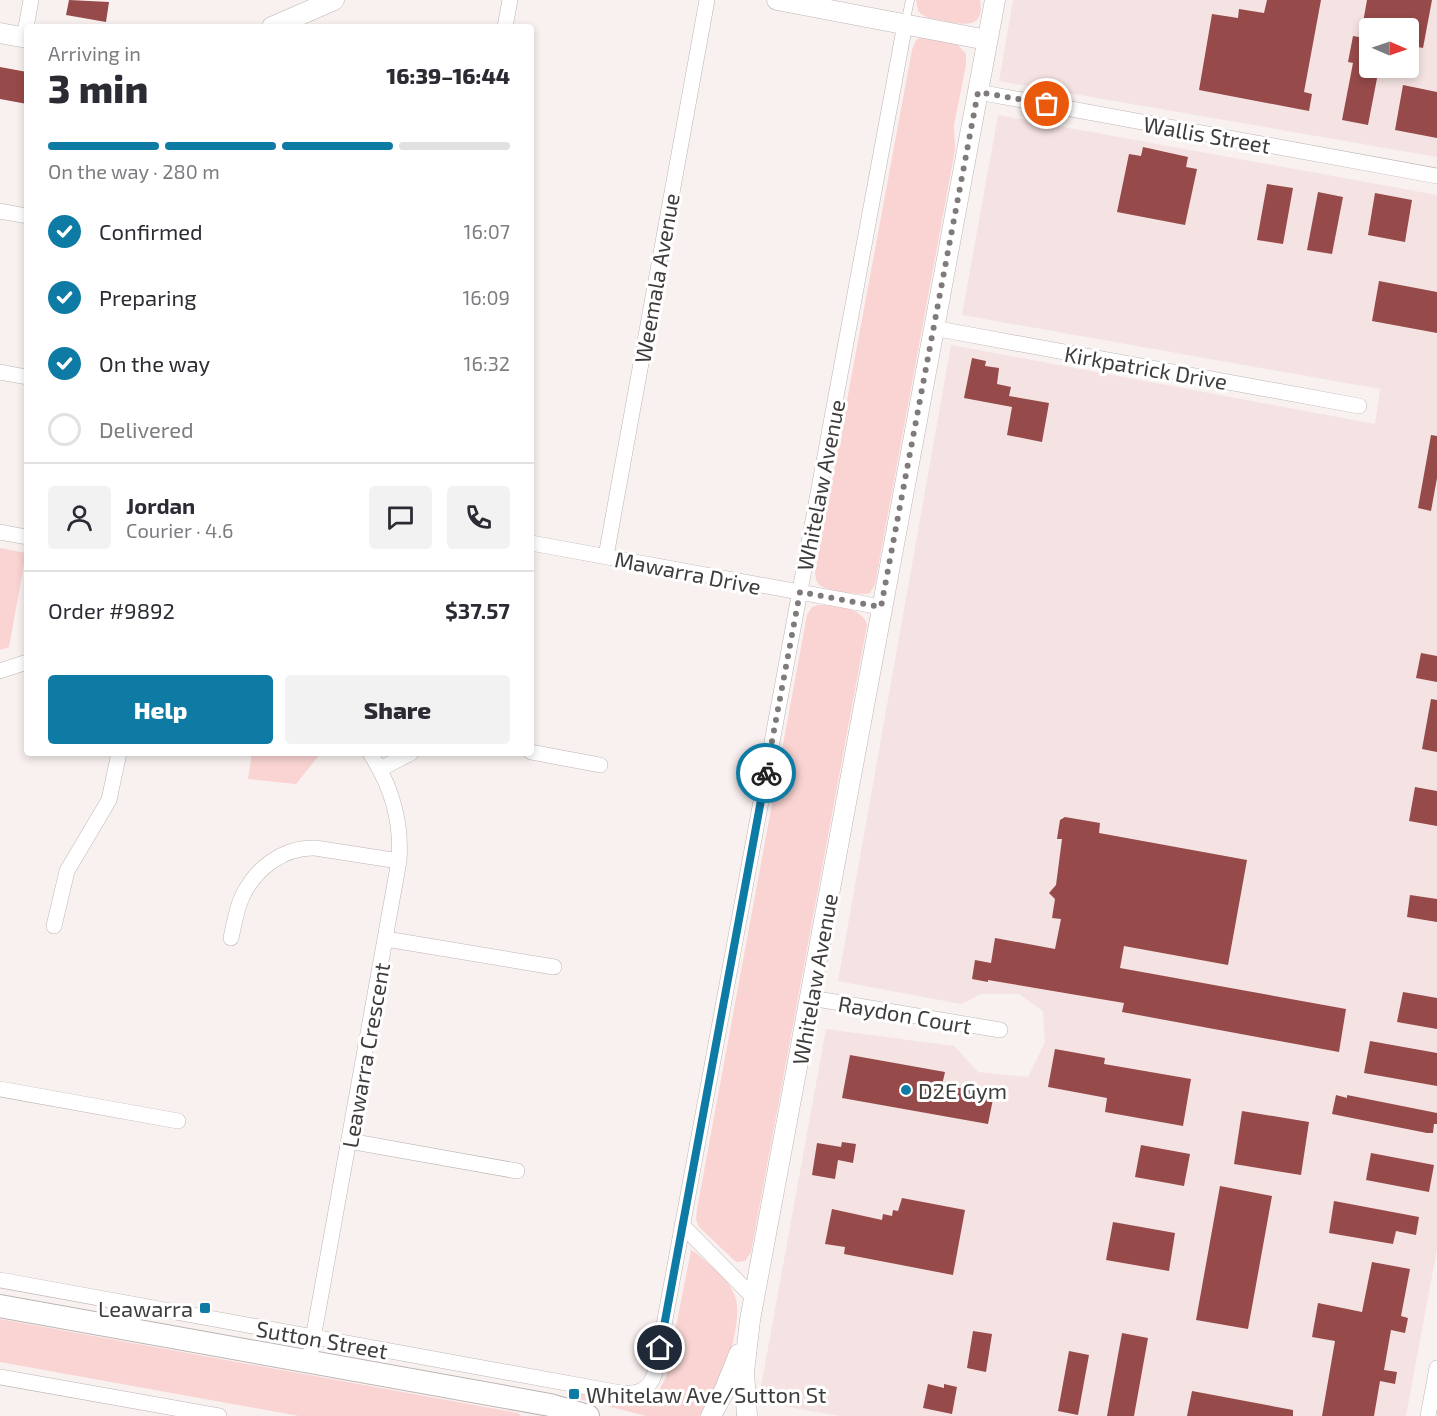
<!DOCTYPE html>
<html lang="en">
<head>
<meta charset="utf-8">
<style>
	:root { --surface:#fff; --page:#f2f2f3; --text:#2b2b33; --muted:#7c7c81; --line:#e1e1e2; --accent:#0e7ba5 }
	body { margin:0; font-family:"Exo 2",sans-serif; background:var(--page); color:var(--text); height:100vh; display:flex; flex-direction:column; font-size:22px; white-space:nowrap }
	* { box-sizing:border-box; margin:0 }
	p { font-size:20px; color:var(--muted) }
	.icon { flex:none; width:33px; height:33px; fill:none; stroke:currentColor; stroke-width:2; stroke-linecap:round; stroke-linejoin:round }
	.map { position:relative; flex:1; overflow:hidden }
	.details { position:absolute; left:24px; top:24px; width:510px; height:732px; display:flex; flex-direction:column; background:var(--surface); border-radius:6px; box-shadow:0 3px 9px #0003 }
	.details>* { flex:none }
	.needle { width:39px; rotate:92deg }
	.buttons { position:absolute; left:1359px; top:18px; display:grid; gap:12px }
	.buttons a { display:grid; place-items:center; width:60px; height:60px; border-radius:6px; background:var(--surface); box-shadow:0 3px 9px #0003; font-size:30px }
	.pin { position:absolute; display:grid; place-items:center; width:51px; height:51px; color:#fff; margin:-26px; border:3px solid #fff; border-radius:50%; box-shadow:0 2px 6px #0007 }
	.courier { position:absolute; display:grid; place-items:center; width:60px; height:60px; margin:-30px; border:4px solid #0e7ba5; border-radius:50%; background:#fff; color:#222; box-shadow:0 2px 8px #0007 }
	.head em { font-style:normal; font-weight:800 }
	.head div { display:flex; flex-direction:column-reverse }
	.head { display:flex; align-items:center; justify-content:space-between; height:102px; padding:0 24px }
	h1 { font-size:39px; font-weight:800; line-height:45px }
	.bar { display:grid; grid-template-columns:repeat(4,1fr); gap:9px 6px; align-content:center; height:72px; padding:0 24px }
	.bar i { height:8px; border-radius:4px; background:var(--line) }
	.bar .current { background:var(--accent) }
	.bar p { grid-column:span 4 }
	.line { display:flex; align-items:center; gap:15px; padding:0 24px; border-top:2px solid var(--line) }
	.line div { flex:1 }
	.round { display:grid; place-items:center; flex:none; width:63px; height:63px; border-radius:6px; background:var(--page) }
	ol { padding:0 24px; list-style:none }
	li { display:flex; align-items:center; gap:18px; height:66px }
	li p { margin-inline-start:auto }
	li .icon { padding:6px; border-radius:50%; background:var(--accent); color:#fff; stroke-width:4 }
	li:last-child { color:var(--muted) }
	li i { width:33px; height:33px; border:3px solid var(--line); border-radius:50% }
	.cta { display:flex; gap:12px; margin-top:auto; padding:12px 24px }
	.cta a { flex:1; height:69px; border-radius:6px; background:var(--accent); color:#fff; font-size:24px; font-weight:800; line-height:69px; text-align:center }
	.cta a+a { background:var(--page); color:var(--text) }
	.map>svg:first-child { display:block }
	.built { fill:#f4e3e2; fill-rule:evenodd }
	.green { fill:#f9d4d2 }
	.building { fill:#964a49 }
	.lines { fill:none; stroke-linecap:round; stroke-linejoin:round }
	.service-casing { stroke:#bcb5b4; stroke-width:9 }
	.minor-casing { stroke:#bcb5b4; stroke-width:16 }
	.tertiary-casing { stroke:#bcb5b4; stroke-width:21 }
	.secondary-casing { stroke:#bcb5b4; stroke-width:24 }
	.service { stroke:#fff; stroke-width:8 }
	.minor { stroke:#fff; stroke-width:15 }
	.tertiary { stroke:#fff; stroke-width:20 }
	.secondary { stroke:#fff; stroke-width:22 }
	.done { stroke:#807b7b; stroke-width:6; stroke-dasharray:0 10.8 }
	.route { stroke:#0e7ba5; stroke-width:8 }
	.poi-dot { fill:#0e7ba5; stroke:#fff; stroke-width:2 }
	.labels { text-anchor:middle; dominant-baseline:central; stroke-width:6; stroke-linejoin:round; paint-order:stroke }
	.street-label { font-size:22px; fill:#3f3c3c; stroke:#fff }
	.poi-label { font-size:22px; fill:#3f3c3c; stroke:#fff; text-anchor:start }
</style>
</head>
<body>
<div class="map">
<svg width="1437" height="1416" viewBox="0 0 1437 1416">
	<rect width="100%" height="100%" fill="#f9f1f0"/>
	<path class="built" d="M 1013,0 L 1437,0 L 1437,157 L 999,81 ZM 1370,28 L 1408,28 L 1408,68 L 1370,68 Z
		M 998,115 L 1437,195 L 1437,1249 L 1406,1416 L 840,1416 L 766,1403 L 760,1392 L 826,1029 L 954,1046 L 978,1072 L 1028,1077 L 1045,1042 L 1043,1011 L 1019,994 L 981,994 L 961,1004 L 838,981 L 951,345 L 1375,424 L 1380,389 L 962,315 Z"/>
	<path class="green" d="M 916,0 L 980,0 C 985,29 965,25 945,21 C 934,19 925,19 918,11 Z
		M 922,37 L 957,44 L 966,54 L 966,65 L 954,125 L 955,150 L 875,584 L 870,593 C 862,596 829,592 821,586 C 816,583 816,578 815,573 L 912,50 L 916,40 Z
		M 0,548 L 26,553 L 9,647 L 0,650 Z
		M 818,605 C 834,605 863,607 867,625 L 751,1252 L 745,1261 L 736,1262 L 699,1227 L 696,1219 L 697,1209 L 807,615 L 812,607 Z
		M 252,753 L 321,753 L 296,784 L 248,779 Z
		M 691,1250 L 695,1252 C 709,1265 728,1278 735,1296 C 745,1322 719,1398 699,1416 L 646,1416 L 576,1398 L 577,1392 L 643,1402 L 657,1393 L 666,1378 Z
		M 0,1319 L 518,1413 L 521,1416 L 299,1416 L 0,1362 Z"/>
	<path class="building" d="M 69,0 L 109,2 L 106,22 L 66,15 Z
		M 1267,0 L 1321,0 L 1304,92 L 1312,94 L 1309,111 L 1199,90 L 1212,14 L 1238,18 L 1239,9 L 1264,13 Z
		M 1367,0 L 1432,0 L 1423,48 L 1408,45 L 1408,28 L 1362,28 Z
		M 1353,36 L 1370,39 L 1370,68 L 1379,68 L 1368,125 L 1342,120 L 1353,63 L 1348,62 Z
		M 0,67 L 27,72 L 27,104 L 0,99 Z
		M 1403,85 L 1437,92 L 1437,138 L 1395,130 Z
		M 1143,147 L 1188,157 L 1186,167 L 1197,169 L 1185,225 L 1117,212 L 1129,154 L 1141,156 Z
		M 1267,184 L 1293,188 L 1283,244 L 1257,240 Z
		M 1318,192 L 1343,197 L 1332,254 L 1307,250 Z
		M 1375,193 L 1412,200 L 1405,242 L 1368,235 Z
		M 1379,281 L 1437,292 L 1437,333 L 1372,321 Z
		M 972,358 L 986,361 L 985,366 L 999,368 L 997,384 L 1011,387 L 1009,396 L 1049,403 L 1042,442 L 1007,435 L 1012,407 L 964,398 Z
		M 1431,435 L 1437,436 L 1437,478 L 1431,511 L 1418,508 Z
		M 1421,653 L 1437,656 L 1437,682 L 1416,678 Z
		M 1431,699 L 1437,700 L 1437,752 L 1422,749 Z
		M 1415,787 L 1437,791 L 1437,826 L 1409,821 Z
		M 1065,817 L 1100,823 L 1099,833 L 1247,860 L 1228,965 L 1124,946 L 1120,968 L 1346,1009 L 1339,1052 L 1122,1012 L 1124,1003 L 988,980 L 988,982 L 972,979 L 975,960 L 991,963 L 995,938 L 1055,949 L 1061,919 L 1052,918 L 1055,899 L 1049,893 L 1056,885 L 1062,839 L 1057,839 L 1060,820 Z
		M 1410,895 L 1437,899 L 1437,922 L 1407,917 Z
		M 1403,992 L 1437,998 L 1437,1029 L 1397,1022 Z
		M 1370,1041 L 1437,1053 L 1437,1086 L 1364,1073 Z
		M 1055,1049 L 1105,1058 L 1104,1064 L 1191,1079 L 1183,1126 L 1105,1112 L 1107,1098 L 1048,1087 Z
		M 850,1055 L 945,1072 L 942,1085 L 994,1094 L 988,1124 L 842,1098 Z
		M 1336,1095 L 1347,1098 L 1347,1095 L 1437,1113 L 1437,1124 L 1434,1124 L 1433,1133 L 1427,1133 L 1332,1114 Z
		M 1242,1111 L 1309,1122 L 1301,1175 L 1234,1164 Z
		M 842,1142 L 856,1144 L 853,1163 L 838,1160 L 835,1179 L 812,1175 L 817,1143 L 841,1147 Z
		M 1141,1145 L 1190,1154 L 1184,1186 L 1135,1177 Z
		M 1371,1153 L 1434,1165 L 1429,1192 L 1366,1180 Z
		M 1220,1186 L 1272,1196 L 1248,1329 L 1196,1320 Z
		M 902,1198 L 965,1210 L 953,1275 L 844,1254 L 845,1247 L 825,1244 L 832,1209 L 882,1220 L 883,1214 L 892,1216 L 893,1210 L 898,1211 Z
		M 1334,1201 L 1419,1217 L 1416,1235 L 1396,1231 L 1393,1244 L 1329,1233 Z
		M 1113,1222 L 1175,1233 L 1169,1271 L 1106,1260 Z
		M 1372,1262 L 1410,1269 L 1401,1316 L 1408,1318 L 1405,1333 L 1391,1330 L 1384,1370 L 1397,1372 L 1395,1384 L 1380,1381 L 1374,1416 L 1322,1416 L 1335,1341 L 1312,1337 L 1318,1303 L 1362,1312 Z
		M 973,1331 L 992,1334 L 986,1372 L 967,1368 Z
		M 1122,1333 L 1148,1338 L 1134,1416 L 1107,1416 Z
		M 1069,1351 L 1089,1355 L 1078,1415 L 1058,1411 Z
		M 928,1384 L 944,1388 L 944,1384 L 957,1387 L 952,1414 L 923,1408 Z
		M 1192,1391 L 1293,1410 L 1293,1416 L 1187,1416 Z"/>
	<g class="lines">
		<g class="service-casing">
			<path id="service" d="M 905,24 L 910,0"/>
		</g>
		<g class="minor-casing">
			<path id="minor" d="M 505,27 L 510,0
				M 24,38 L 31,0
				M 978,92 L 1437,176
				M 0,211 L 27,216
				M 933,328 L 1359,406
				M 0,372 L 27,377
				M 0,532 L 27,537
				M 531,543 L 881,607
				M 606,556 L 707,0
				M 0,671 L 27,662
				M 531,752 L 600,765
				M 380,769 L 411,753
				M 54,926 L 67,871 L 109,800 L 119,753
				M 231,938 C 234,925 236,910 242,897 C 255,869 283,847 315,848 L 399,861
				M 386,939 L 554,967
				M 811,998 L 1000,1030
				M 0,1089 L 178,1121
				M 349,1141 L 517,1171
				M 682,1225 L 754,1298
				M 0,1280 L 621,1393 C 641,1395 652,1388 656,1368 L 905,24
				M 309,1361 L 399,861 C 402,821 392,787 370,753
				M 0,1377 L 219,1416
				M 1428,1416 L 1437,1368"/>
		</g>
		<g class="tertiary-casing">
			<path id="tertiary" d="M 777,0 L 987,40
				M 272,27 L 334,0
				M 0,33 L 27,38
				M 711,1416 L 725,1389 L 739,1354
				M 747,1416 L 744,1372 L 750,1320 L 995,0"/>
		</g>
		<g class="secondary-casing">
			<path id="secondary" d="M 0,1306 L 550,1405 L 588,1416"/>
		</g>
		<use href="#service" class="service"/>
		<use href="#minor" class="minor"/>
		<use href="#tertiary" class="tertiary"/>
		<use href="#secondary" class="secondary"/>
	</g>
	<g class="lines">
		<path class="done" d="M 766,773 L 800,592 L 881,607 L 978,92 L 1047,104"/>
		<path class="route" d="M 660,1348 L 766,773"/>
	</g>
	<g class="poi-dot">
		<circle cx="906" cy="1090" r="6"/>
		<rect x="199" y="1302" width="12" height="12" rx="3"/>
		<rect x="568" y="1388" width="12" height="12" rx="3"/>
	</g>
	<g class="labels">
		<g class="street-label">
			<text transform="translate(1207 134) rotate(10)">Wallis Street</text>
			<text transform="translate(656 278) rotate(-80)">Weemala Avenue</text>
			<text transform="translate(1146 367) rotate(10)">Kirkpatrick Drive</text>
			<text transform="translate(820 485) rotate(-79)">Whitelaw Avenue</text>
			<text transform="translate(688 572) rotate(11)">Mawarra Drive</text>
			<text transform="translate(814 979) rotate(-80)">Whitelaw Avenue</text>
			<text transform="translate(905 1014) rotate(10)">Raydon Court</text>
			<text transform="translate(365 1055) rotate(-80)">Leawarra Crescent</text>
			<text transform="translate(322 1339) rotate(10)">Sutton Street</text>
		</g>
		<g class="poi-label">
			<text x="918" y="1090">D2E Gym</text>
			<text x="193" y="1308" text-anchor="end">Leawarra</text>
			<text x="586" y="1394">Whitelaw Ave/Sutton St</text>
		</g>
	</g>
</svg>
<div class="buttons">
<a><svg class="needle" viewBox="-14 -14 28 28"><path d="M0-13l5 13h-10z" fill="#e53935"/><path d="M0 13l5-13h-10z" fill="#7c7c81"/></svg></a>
</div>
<div class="pin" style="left:1047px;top:104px;background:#ea580c"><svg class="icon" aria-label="bag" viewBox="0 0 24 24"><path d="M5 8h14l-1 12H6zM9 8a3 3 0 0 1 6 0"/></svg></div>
<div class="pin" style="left:660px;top:1348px;background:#1f2937"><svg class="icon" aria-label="home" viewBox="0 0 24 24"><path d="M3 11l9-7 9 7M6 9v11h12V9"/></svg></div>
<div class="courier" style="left:766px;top:773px"><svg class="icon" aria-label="bike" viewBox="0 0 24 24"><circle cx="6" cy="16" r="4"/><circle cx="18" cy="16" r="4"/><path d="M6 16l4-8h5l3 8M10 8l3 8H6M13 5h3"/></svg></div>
<section class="details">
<div class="head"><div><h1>3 min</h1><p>Arriving in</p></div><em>16:39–16:44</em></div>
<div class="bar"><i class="current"></i><i class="current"></i><i class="current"></i><i></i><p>On the way · 280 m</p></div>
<ol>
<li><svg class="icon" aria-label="check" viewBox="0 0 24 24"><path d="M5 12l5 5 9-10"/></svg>Confirmed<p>16:07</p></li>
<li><svg class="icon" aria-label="check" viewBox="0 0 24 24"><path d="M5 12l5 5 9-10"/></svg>Preparing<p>16:09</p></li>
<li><svg class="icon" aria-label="check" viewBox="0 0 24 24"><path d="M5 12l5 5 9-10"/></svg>On the way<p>16:32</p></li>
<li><i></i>Delivered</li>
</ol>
<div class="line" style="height:108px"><a class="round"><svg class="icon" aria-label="person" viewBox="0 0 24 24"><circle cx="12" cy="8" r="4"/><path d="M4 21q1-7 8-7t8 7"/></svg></a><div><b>Jordan</b><p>Courier · 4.6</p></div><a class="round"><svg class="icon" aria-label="chat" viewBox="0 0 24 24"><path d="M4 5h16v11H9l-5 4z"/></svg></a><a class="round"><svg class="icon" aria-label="phone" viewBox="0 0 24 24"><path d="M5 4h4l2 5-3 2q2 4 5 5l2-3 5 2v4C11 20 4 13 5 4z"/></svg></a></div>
<div class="line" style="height:78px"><div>Order #9892</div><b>$37.57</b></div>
<div class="cta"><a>Help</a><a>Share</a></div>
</section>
</div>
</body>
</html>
